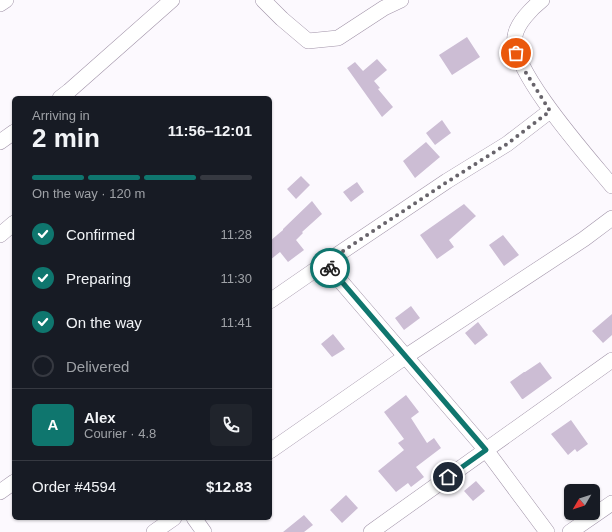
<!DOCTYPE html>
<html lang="en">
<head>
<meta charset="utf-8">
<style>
	:root { --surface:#171b24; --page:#20242c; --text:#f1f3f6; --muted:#9ea1a6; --line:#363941; --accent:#0f766e }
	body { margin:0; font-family:Arial,sans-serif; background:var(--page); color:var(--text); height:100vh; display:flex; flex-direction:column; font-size:15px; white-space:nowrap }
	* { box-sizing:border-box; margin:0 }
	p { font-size:13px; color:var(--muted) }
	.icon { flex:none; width:22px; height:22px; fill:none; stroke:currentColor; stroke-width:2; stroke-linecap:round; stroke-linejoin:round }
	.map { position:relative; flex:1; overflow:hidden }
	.side { position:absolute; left:12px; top:96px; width:260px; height:424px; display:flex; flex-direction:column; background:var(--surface); border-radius:6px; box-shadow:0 1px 3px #0004 }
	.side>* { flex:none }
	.needle { width:26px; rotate:231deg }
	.tools { position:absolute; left:564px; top:484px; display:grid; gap:8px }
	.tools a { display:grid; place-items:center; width:36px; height:36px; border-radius:6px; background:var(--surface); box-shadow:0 1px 3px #0004; font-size:20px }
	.pin { position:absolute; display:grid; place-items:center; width:34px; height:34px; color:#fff; margin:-17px; border:2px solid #fff; border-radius:50%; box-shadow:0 1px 4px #0007 }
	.courier { position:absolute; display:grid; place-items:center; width:40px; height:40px; margin:-20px; border:3px solid #0f766e; border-radius:50%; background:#fff; color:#222; box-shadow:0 1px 5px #0007 }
	.summary em { font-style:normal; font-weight:800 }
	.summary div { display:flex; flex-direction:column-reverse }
	.summary { display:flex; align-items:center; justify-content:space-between; height:68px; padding:0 20px }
	h1 { font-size:26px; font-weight:800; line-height:30px }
	.bar { display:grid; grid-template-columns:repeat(4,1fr); gap:6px 4px; align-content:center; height:48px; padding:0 20px }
	.bar i { height:5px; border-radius:3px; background:var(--line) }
	.bar .current { background:var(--accent) }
	.bar p { grid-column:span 4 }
	.line { display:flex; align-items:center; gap:10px; padding:0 20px; border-top:1px solid var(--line) }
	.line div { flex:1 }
	.round { display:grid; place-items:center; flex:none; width:42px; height:42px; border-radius:6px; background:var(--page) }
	ol { padding:0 20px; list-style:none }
	li { display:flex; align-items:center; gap:12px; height:44px }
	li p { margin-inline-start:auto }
	li .icon { padding:4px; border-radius:50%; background:var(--accent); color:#fff; stroke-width:4 }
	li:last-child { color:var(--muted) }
	li i { width:22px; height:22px; border:2px solid var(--line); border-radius:50% }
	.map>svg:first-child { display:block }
	.building { fill:#ccbdd4 }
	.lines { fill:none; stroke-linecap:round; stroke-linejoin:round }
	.street-casing { stroke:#a193a8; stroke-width:16 }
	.street { stroke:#fff; stroke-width:15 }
	.done { stroke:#68646b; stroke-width:4; stroke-dasharray:0 7.2 }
	.route { stroke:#0f766e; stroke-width:5 }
</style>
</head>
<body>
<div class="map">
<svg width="612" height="532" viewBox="0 0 612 532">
	<rect width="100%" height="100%" fill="#fcf9fe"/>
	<path class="building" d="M 467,37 L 480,57 L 452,75 L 439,55 Z
		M 377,59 L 387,70 L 374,81 L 380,88 L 378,89 L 393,107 L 382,117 L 347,68 L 355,62 L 363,71 Z
		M 442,120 L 451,133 L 435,145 L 426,133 Z
		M 426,142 L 440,157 L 415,178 L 403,161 Z
		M 301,176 L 310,185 L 296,199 L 287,189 Z
		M 357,182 L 364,192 L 351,202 L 343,192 Z
		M 312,201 L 322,214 L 302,232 L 303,233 L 296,240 L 304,250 L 288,262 L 280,252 L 270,260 L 270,241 L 283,230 L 283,229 Z
		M 464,204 L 476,216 L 449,240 L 454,247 L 437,259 L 420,235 Z
		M 503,235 L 519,255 L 504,266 L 489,245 Z
		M 411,306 L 420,318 L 404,330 L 395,318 Z
		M 612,314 L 612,335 L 603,343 L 592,331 Z
		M 478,322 L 488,335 L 475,345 L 465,333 Z
		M 333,334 L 345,349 L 332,357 L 321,344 Z
		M 540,362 L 552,378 L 523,399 L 522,399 L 510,382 L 524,372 L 525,372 Z
		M 406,395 L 419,412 L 411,418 L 427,443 L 434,438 L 441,448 L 416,467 L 424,477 L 411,487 L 408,483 L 396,492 L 378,471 L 404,450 L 398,443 L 404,439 L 384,412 Z
		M 571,420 L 588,444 L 577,452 L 575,449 L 568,455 L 551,434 Z
		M 476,481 L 485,491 L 473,501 L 464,491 Z
		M 346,495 L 358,508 L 342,523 L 330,510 Z
		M 304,515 L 313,525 L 304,532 L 283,532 Z"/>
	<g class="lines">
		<g class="street-casing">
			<path id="street" d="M 263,0 L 282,19 L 308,41 L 338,38 L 384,8 L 401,0
				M 542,0 C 532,8 517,23 515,36 C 509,69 590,159 612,186
				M 0,4 L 6,0
				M 60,98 L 69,91 L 172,0
				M 0,142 L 14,132
				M 0,235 L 14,223
				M 325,263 L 486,450 L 547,532
				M 270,301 L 325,263 L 447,181 L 507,144 L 550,111
				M 270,451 L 405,357 L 584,239 L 612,218
				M 0,492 L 14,482
				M 194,518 L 204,532
				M 154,532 L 174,518
				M 371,532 L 612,360
				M 570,532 L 612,503"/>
		</g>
		<use href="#street" class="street"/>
	</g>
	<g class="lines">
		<path class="done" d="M 330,268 L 325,263 L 447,182 L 507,144 L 550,111 L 523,68 L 516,53"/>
		<path class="route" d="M 330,268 L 486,450 L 448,477"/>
	</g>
</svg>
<div class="tools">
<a><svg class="needle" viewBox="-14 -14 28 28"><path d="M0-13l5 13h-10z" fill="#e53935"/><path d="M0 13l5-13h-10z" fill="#9ea1a6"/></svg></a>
</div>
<div class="pin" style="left:516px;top:53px;background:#ea580c"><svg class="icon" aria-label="bag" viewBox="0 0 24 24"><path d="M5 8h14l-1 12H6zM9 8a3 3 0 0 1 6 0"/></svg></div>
<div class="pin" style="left:448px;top:477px;background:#1f2937"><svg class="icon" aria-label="home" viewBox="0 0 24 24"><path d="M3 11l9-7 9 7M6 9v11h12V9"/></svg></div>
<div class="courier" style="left:330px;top:268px"><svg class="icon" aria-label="bike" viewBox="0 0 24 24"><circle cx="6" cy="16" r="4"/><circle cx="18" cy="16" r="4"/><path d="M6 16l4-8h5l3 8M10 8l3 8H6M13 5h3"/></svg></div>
<section class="side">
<div class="summary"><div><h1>2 min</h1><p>Arriving in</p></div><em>11:56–12:01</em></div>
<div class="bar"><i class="current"></i><i class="current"></i><i class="current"></i><i></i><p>On the way · 120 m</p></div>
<ol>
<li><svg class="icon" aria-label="check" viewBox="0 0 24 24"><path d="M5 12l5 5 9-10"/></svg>Confirmed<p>11:28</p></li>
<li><svg class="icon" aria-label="check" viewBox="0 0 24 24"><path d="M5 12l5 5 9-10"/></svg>Preparing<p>11:30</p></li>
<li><svg class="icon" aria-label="check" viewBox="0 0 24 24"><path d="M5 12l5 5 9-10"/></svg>On the way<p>11:41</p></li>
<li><i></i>Delivered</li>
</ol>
<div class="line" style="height:72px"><b class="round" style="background:var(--accent);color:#fff">A</b><div><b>Alex</b><p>Courier · 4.8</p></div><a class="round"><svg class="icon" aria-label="phone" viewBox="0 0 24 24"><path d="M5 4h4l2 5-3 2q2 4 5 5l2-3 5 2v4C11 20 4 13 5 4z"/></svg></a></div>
<div class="line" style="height:52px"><div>Order #4594</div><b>$12.83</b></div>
</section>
</div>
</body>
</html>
